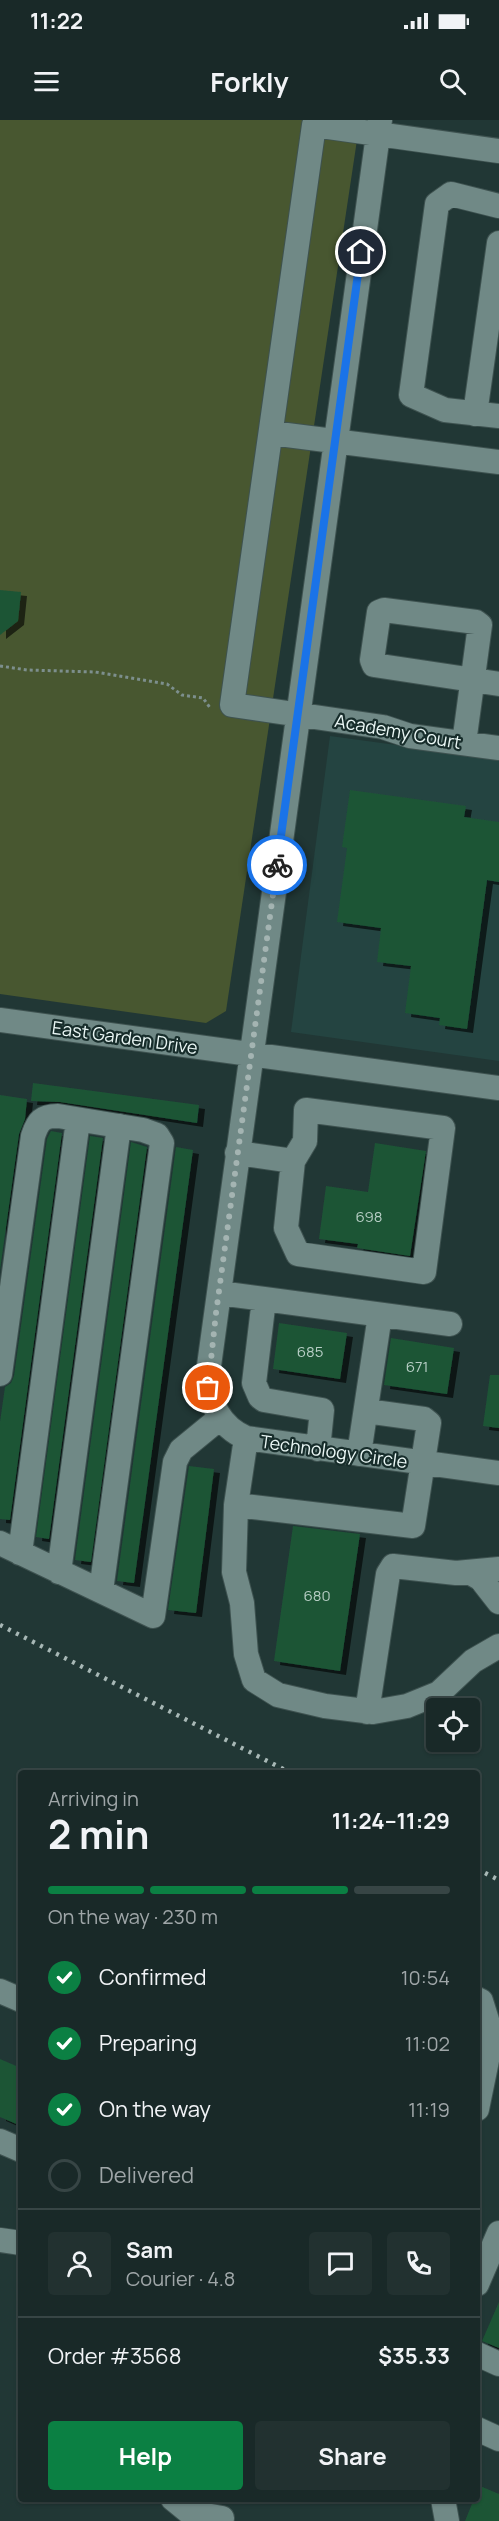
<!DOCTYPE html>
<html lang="en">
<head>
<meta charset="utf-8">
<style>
	:root { --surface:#192928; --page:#223130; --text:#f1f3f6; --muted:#9fa6a8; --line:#374545; --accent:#0b8043 }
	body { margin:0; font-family:Manrope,sans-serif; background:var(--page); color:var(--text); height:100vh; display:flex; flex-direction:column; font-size:22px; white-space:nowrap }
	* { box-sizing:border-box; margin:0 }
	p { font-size:20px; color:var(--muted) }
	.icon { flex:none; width:33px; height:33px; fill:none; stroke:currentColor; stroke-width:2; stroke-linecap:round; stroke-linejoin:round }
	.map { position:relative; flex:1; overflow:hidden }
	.drawer { position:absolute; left:18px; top:1650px; width:462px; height:732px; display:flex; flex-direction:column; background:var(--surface); border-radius:6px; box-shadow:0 2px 4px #0004,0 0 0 2px var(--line) }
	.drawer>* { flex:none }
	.tools { position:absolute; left:426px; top:1578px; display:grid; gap:12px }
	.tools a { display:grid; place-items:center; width:54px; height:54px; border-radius:6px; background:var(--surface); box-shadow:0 2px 4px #0004,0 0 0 2px var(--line); font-size:30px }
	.pin { position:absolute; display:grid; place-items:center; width:51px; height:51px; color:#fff; margin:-26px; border:3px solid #fff; border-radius:50%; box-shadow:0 2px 6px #0007 }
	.courier { position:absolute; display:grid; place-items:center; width:60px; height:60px; margin:-30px; border:4px solid #1a73e8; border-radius:50%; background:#fff; color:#222; box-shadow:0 2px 8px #0007 }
	.head em { font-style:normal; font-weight:700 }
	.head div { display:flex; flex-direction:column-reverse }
	.head { display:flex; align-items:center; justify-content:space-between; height:102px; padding:0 30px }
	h1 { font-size:39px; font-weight:700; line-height:45px }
	.bar { display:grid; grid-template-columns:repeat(4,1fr); gap:9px 6px; align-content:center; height:72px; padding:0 30px }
	.bar i { height:8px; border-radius:4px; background:var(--line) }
	.bar .selected { background:var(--accent) }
	.bar p { grid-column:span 4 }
	.line { display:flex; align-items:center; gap:15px; padding:0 30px; border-top:2px solid var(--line) }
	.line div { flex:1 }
	.round { display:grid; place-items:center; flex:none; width:63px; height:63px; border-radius:6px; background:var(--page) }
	ol { padding:0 30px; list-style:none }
	li { display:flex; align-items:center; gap:18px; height:66px }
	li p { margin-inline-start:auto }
	li .icon { padding:6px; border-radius:50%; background:var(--accent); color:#fff; stroke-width:4 }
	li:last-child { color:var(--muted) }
	li i { width:33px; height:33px; border:3px solid var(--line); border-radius:50% }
	.primary-button { display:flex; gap:12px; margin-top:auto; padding:12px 30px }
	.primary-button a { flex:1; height:69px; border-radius:6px; background:var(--accent); color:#fff; font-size:24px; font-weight:700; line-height:69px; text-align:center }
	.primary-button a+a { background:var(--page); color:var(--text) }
	.status { display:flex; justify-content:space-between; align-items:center; height:42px; padding:0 30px; background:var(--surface); direction:ltr }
	.status svg { height:16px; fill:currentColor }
	header { display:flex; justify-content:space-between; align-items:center; height:78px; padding:0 30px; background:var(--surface); font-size:27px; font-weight:700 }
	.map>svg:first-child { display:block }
	.built { fill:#244441 }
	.green { fill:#485730 }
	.building { fill:#1d5436; filter:url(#shadow) }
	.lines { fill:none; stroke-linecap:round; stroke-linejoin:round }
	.minor-casing { stroke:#3e5250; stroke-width:26 }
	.path { stroke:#7d8f8d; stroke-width:3; stroke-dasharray:3 3; stroke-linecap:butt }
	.minor { stroke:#708986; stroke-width:24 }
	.rail { stroke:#a8b8b6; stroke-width:4.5; stroke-dasharray:3 6; stroke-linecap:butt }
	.done { stroke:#a4b4b2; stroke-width:6; stroke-dasharray:0 10.8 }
	.route { stroke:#1a73e8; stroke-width:8 }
	.labels { text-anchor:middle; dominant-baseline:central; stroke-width:4.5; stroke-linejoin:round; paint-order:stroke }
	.number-label { font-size:15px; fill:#b7cec5 }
	.street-label { font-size:18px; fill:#eaf7f5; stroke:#172d2b }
</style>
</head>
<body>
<div class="status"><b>11:22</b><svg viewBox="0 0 49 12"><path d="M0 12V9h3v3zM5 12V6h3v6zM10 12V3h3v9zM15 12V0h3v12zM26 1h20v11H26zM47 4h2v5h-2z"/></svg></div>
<header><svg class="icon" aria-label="menu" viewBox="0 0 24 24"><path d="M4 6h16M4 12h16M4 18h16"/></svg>Forkly<svg class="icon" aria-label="search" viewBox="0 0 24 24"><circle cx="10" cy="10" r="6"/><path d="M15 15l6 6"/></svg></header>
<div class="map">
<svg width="499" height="2401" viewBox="0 0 499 2401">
	<defs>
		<filter id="shadow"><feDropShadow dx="6" dy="4" stdDeviation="0" flood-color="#0009"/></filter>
	</defs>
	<rect width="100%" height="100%" fill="#213735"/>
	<path class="built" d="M 330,616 L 499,639 L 499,941 L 291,912 Z"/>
	<path class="green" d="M 0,0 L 360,0 L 226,891 L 206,903 L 0,874 Z"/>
	<path class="building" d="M 0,470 L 21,472 L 18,501 L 0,515 Z
		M 350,670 L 466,686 L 464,697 L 499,702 L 499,762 L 487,760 L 467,909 L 439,905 L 440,898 L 405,893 L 411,846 L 377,842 L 381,808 L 337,802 L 347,728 L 342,727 Z
		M 33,963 L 199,985 L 197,1003 L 60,982 L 31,981 Z
		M 0,975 L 27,979 L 25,999 L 19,1014 L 0,1150 Z
		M 51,1011 L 62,1013 L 10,1400 L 0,1399 L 0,1302 L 5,1267 L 11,1263 L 14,1256 L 47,1019 Z
		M 90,1016 L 103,1018 L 49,1419 L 36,1417 Z
		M 131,1022 L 147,1027 L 91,1442 L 75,1440 Z
		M 375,1023 L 426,1031 L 410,1136 L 357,1128 L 358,1124 L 319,1119 L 326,1066 L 368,1072 Z
		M 176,1027 L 193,1030 L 134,1463 L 117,1461 Z
		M 279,1203 L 347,1213 L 340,1259 L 273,1249 Z
		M 391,1218 L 454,1228 L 447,1274 L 384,1265 Z
		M 490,1255 L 499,1255 L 499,1308 L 483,1306 Z
		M 189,1346 L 214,1349 L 196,1493 L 168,1490 Z
		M 293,1406 L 360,1414 L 340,1551 L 274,1541 Z
		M 0,1939 L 21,1948 L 21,2006 L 0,1997 Z
		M 499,2182 L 499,2228 L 482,2221 Z
		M 480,2366 L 499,2374 L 499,2401 L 465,2401 L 474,2379 L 477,2379 Z"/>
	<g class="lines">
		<g class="minor-casing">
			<path id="minor" d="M 380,0 L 208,1253 C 208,1281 219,1306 246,1318 L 499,1353
				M 499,31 L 314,5 L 232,585 L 383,607 L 410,616 L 499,628
				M 499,86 L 451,74 L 437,84 L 411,275 L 445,290 L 499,296
				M 475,294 L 499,123
				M 271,313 L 499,342
				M 464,623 L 480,505 L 476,502 L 384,490 L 379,492 L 372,540 L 374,545 L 499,564
				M 0,900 L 499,968
				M 237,1033 L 293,1041 L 305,1021 L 306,990 L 443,1008 L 424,1152 L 298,1134 L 286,1108 L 293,1041
				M 219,1173 L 264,1179 L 254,1263 L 260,1277 L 264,1280 L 322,1290 L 318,1329
				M 264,1179 L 450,1204
				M 0,1254 L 33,1016 C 38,1001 42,996 58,996 L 143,1010 L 157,1015 L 162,1023 L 101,1471
				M 246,1318 L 236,1385 L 413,1406 L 429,1303 L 424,1299 L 366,1291
				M 359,1334 L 380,1195
				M 236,1385 L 234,1452 L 242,1483 L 246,1534 L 254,1560 L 278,1575 L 325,1586 L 373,1592 L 407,1586 L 439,1573 L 473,1541 L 499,1526
				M 0,1423 L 153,1496 L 175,1342 L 181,1330 L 220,1298
				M 20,1433 L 78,1000
				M 59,1452 L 119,1006
				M 469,1452 L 481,1459 L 499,1482
				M 367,1592 L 388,1454 L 393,1446 L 456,1453 L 499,1449
				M 0,1871 L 21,1880
				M 477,1879 L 481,1881 L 492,1916 L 477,1989
				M 0,2021 L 21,2030
				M 0,2120 L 21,2123
				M 477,2164 L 499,2113
				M 477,2234 L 499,2244
				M 477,2309 L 499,2319
				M 173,2379 L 189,2392 L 222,2398
				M 443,2379 L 447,2401"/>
		</g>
		<path class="path" d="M 0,546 L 27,550 L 95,552 L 167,564 L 182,575 L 203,578 L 211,589"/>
		<use href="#minor" class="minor"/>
		<path class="rail" d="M 0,1505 L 291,1653
			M 477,1749 L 499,1760"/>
	</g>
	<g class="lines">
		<path class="done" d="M 208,1268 L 216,1193 L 277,745"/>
		<path class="route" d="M 277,745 L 361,132"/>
	</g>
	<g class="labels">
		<g class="number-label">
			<text x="369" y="1096">698</text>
			<text x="310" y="1231">685</text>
			<text x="417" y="1246">671</text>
			<text x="317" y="1475">680</text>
		</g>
		<g class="street-label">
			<text transform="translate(398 611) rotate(10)">Academy Court</text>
			<text transform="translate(125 917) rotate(8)">East Garden Drive</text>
			<text transform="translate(334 1331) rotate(8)">Technology Circle</text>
		</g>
	</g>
</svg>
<div class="tools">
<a><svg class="icon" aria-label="locate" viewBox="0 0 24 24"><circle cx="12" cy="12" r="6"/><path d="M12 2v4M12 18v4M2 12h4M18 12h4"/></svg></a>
</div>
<div class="pin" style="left:208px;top:1268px;background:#ea580c"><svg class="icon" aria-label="bag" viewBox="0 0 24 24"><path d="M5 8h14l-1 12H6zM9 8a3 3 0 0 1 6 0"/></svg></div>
<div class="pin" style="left:361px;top:132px;background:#1f2937"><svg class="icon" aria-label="home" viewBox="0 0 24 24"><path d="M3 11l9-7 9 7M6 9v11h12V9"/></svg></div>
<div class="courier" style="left:277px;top:745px"><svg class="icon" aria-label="bike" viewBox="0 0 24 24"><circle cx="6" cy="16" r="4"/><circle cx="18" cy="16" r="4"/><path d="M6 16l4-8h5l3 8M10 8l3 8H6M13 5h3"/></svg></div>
<section class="drawer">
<div class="head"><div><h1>2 min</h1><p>Arriving in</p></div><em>11:24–11:29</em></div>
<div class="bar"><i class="selected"></i><i class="selected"></i><i class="selected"></i><i></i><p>On the way · 230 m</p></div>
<ol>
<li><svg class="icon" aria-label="check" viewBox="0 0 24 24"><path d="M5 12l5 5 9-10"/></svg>Confirmed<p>10:54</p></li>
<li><svg class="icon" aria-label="check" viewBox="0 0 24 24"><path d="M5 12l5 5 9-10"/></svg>Preparing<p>11:02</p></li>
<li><svg class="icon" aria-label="check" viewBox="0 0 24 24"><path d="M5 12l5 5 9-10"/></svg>On the way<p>11:19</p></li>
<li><i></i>Delivered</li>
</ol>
<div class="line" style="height:108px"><a class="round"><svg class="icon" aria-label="person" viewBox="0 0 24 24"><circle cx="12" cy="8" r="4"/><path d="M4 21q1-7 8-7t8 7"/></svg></a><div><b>Sam</b><p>Courier · 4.8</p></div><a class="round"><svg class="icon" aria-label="chat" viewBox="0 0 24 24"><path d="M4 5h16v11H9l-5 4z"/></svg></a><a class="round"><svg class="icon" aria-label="phone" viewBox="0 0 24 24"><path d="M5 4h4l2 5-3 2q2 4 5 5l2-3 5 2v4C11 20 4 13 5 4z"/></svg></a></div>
<div class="line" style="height:78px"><div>Order #3568</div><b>$35.33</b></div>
<div class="primary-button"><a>Help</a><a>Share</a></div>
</section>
</div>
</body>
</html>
